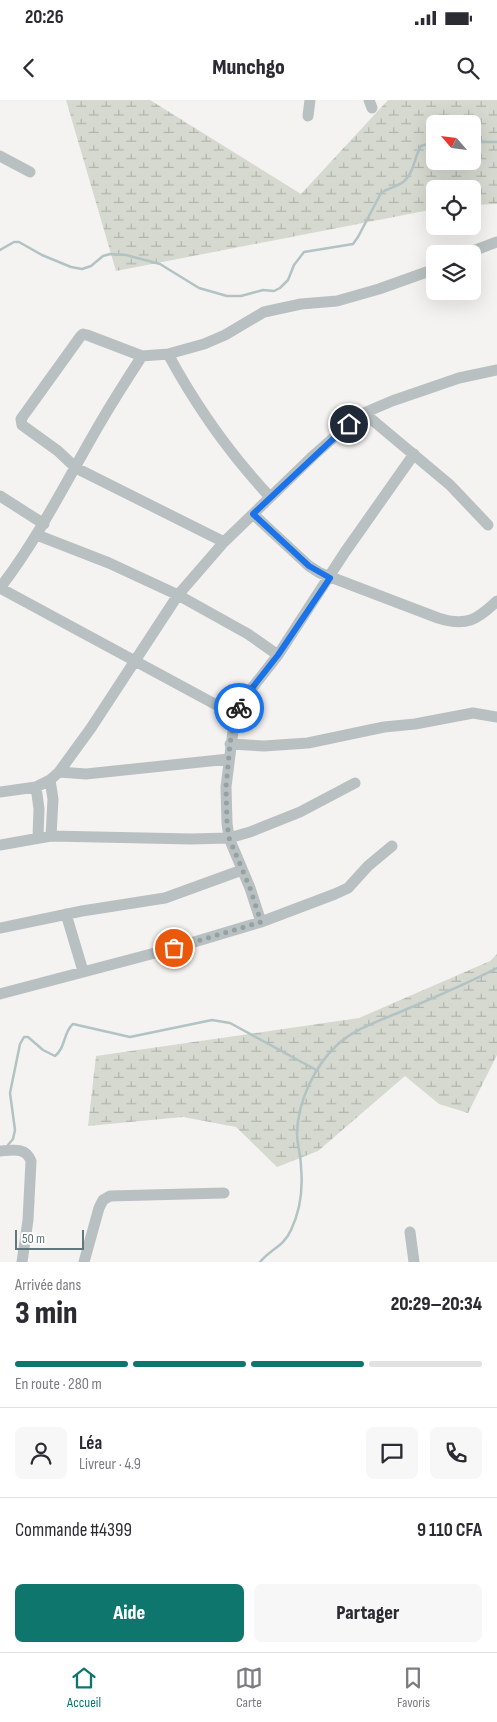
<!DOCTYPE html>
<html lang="fr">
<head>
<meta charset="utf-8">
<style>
	:root { --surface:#fff; --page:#f7f7f7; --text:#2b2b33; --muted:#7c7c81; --line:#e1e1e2; --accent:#0f766e }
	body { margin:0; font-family:"Sofia Sans Condensed",sans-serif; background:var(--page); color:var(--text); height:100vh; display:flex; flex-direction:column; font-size:19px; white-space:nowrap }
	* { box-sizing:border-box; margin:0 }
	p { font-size:16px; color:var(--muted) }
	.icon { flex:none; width:28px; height:28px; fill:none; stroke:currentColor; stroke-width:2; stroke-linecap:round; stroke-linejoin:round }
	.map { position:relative; height:1162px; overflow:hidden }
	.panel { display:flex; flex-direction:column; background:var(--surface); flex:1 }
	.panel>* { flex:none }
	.needle { width:32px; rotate:298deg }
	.buttons { position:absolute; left:426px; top:15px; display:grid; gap:10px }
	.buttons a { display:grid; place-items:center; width:55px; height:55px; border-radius:8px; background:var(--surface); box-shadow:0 5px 20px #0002; font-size:25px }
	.scale { position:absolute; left:15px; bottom:12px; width:69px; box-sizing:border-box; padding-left:5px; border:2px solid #60777b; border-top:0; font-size:14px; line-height:18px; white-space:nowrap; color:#60777b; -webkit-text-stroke:4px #fff; paint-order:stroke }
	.pin { position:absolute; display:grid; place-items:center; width:42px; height:42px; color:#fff; margin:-21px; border:2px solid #fff; border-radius:50%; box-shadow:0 1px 5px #0007 }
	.courier { position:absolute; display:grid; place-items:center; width:50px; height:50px; margin:-25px; border:4px solid #1a73e8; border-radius:50%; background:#fff; color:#222; box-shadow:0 1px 6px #0007 }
	.summary em { font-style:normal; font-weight:800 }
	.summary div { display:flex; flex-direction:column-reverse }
	.summary { display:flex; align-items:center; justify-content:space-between; height:85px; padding:0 15px }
	h1 { font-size:32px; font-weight:800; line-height:38px }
	.bar { display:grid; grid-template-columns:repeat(4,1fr); gap:8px 5px; align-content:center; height:60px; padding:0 15px }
	.bar i { height:6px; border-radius:4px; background:var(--line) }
	.bar .active { background:var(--accent) }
	.bar p { grid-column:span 4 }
	.line { display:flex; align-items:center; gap:12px; padding:0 15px; border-top:1px solid var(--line) }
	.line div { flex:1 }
	.round { display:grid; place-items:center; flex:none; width:52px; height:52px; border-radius:8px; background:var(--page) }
	.cta { display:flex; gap:10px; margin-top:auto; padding:10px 15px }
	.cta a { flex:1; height:58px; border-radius:8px; background:var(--accent); color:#fff; font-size:20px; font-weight:800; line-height:58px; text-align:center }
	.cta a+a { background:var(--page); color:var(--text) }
	.status { display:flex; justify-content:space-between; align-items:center; height:35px; padding:0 25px; background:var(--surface); direction:ltr }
	.status svg { height:14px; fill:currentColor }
	header { display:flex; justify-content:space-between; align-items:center; height:65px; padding:0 15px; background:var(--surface); font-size:22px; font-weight:800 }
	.tabs { display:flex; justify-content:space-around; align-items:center; height:70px; border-top:1px solid var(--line); background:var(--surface); font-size:14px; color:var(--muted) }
	.tabs a { display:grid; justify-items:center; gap:2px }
	.tabs .active { color:var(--accent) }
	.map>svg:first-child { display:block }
	.wetland { fill:url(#wetland-marsh); fill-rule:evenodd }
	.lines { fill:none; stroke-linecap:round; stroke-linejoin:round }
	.stream { stroke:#b1c3c3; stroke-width:2.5 }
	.minor { stroke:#b9c0c1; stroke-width:11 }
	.done { stroke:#94a2a4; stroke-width:5; stroke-dasharray:0 9 }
	.route { stroke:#1a73e8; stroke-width:6 }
</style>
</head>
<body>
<div class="status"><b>20:26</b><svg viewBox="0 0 49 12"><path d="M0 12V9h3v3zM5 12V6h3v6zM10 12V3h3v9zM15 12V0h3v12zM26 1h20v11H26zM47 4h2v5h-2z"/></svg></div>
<header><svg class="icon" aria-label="back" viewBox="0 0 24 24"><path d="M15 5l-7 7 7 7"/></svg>Munchgo<svg class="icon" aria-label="search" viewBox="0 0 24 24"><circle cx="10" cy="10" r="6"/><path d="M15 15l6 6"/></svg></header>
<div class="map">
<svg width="497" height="1162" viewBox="0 0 497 1162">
	<defs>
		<pattern id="wetland-marsh" width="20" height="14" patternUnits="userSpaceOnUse" patternTransform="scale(1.25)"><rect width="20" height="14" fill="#d6d9d0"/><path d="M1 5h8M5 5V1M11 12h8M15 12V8" fill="none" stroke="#b1b5ae"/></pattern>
	</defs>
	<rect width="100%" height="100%" fill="#f5f3f1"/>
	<path class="wetland" d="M 66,0 L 150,0 L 301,94 L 388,0 L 497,0 L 497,104 L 473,105 L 472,89 L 435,89 L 435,109 L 116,171 ZM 435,24 L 472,24 L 472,61 L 435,61 Z
		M 497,854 L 497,955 L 468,1013 L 439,1004 L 405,976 L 318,1051 L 277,1067 L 236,1027 L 183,1017 L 88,1026 L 96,956 L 359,918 L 490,861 Z"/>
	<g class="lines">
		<path class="stream" d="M 452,24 L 453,24
			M 472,42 L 497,42
			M 0,150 L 14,142 L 19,142 L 42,155 L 71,167 L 82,169 L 91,166 L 103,156 L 110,154 L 126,155 L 160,164 L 199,188 L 227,196 L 241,196 L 263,190 L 274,191 L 280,188 L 288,180 L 294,165 L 304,152 L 353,144 L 358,137 L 381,93 C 388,88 397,87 403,82 C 414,74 414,57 421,46 L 435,42
			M 8,1045 L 13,1039 L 15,1030 L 10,993 L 20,944 L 24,937 L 28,937 L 43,950 L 55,956 C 66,948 63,932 73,924 L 130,937 L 212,920 L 230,923 L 318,971
			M 260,1162 C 271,1149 284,1146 291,1130 C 300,1111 303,1088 301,1067 C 301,1056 297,1044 297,1033 C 298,1001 314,967 337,945 C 354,929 379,921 400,912 C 433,898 466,884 497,868"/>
		<path class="minor" d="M 369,0 L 372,8
			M 308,16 L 310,0
			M 0,56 L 30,72
			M 465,154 L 497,142
			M 168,254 C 196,306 230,354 270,397
			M 364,313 L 450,385 L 488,425
			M 0,396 L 44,424
			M 253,414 L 309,466 L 320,473 L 438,518 C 466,527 477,520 497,501
			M 37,435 L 109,463 L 178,495 L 248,534 L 278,555
			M 224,442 L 76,368 L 58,351 L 22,325 L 21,319 L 80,237 L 83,234 L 87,235 L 142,256 L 168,254 L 204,244 L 225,235 L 264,212 L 301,204 L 337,201 L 379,189 L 435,169
			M 0,488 C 39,437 67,380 99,325 C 113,301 127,279 142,256
			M 0,488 L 235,615
			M 230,644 L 264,646 L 308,643 L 384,627 L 415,624 L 473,613 L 497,617
			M 59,672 L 86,674 L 229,659
			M 50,680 L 53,699 L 51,736
			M 36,687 L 39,709 L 38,737
			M 0,692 L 36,687 L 50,680 L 59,672 L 91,628 L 178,495 L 224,442 L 314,355 L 349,324 L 364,313 L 392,301 L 459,278 L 497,270
			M 0,745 L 51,736 L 191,739 L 229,738 L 250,732 L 300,712 L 355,683
			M 66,814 L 83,871
			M 261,822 L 250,788 L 229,738 L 227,723 L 226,687 L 235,615 L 245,597 L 278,555 L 345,452 L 414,354
			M 0,828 L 82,811 L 165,798 L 242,770
			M 0,894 L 174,848 L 261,822 L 335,794 L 348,788 L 368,766 L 392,746
			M 0,1051 C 13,1050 26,1047 31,1061 L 28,1120 L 22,1162
			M 410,1132 L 414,1162
			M 84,1162 L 99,1108 L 103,1100 L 110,1096 L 224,1093"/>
	</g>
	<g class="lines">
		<path class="done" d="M 174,848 L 261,822 L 250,788 L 229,738 L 227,723 L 226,687 L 230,644 L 235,615 L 239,608"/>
		<path class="route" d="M 239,608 L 245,597 L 278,555 L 330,478 L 309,466 L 253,414 L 349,324"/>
	</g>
</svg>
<div class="buttons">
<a><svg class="needle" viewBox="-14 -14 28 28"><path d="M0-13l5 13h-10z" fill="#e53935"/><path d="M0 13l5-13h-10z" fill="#7c7c81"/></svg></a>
<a><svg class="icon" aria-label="locate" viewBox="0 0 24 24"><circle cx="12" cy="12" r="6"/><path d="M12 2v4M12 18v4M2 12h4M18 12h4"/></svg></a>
<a><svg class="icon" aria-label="layers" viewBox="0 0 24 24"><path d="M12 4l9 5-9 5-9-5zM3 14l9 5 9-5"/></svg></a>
</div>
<div class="scale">50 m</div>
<div class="pin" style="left:174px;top:848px;background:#ea580c"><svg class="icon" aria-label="bag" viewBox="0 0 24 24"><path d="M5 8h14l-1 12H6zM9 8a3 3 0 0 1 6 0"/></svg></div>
<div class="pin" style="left:349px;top:324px;background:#1f2937"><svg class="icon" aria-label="home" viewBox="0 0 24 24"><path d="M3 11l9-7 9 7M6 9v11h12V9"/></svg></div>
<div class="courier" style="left:239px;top:608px"><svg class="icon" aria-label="bike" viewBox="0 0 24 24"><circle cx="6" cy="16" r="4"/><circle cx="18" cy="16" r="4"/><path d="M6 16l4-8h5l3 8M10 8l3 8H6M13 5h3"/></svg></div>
</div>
<section class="panel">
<div class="summary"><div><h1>3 min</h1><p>Arrivée dans</p></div><em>20:29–20:34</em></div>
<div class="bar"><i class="active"></i><i class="active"></i><i class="active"></i><i></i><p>En route · 280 m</p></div>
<div class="line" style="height:90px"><a class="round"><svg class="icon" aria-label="person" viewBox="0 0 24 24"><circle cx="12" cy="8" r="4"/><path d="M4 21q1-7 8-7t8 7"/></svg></a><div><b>Léa</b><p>Livreur · 4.9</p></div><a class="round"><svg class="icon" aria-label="chat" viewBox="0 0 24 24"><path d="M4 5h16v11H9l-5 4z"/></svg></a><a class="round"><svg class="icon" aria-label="phone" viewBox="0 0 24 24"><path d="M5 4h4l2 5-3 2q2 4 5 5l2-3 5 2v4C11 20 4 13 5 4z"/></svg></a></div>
<div class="line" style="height:65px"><div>Commande #4399</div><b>9 110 CFA</b></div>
<div class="cta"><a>Aide</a><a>Partager</a></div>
</section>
<nav class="tabs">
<a class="active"><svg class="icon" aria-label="home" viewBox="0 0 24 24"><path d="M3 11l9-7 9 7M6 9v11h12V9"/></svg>Accueil</a>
<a><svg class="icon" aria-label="map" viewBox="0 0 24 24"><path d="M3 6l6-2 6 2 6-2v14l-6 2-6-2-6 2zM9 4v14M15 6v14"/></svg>Carte</a>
<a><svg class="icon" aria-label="saved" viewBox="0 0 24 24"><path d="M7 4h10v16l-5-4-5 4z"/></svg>Favoris</a>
</nav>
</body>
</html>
